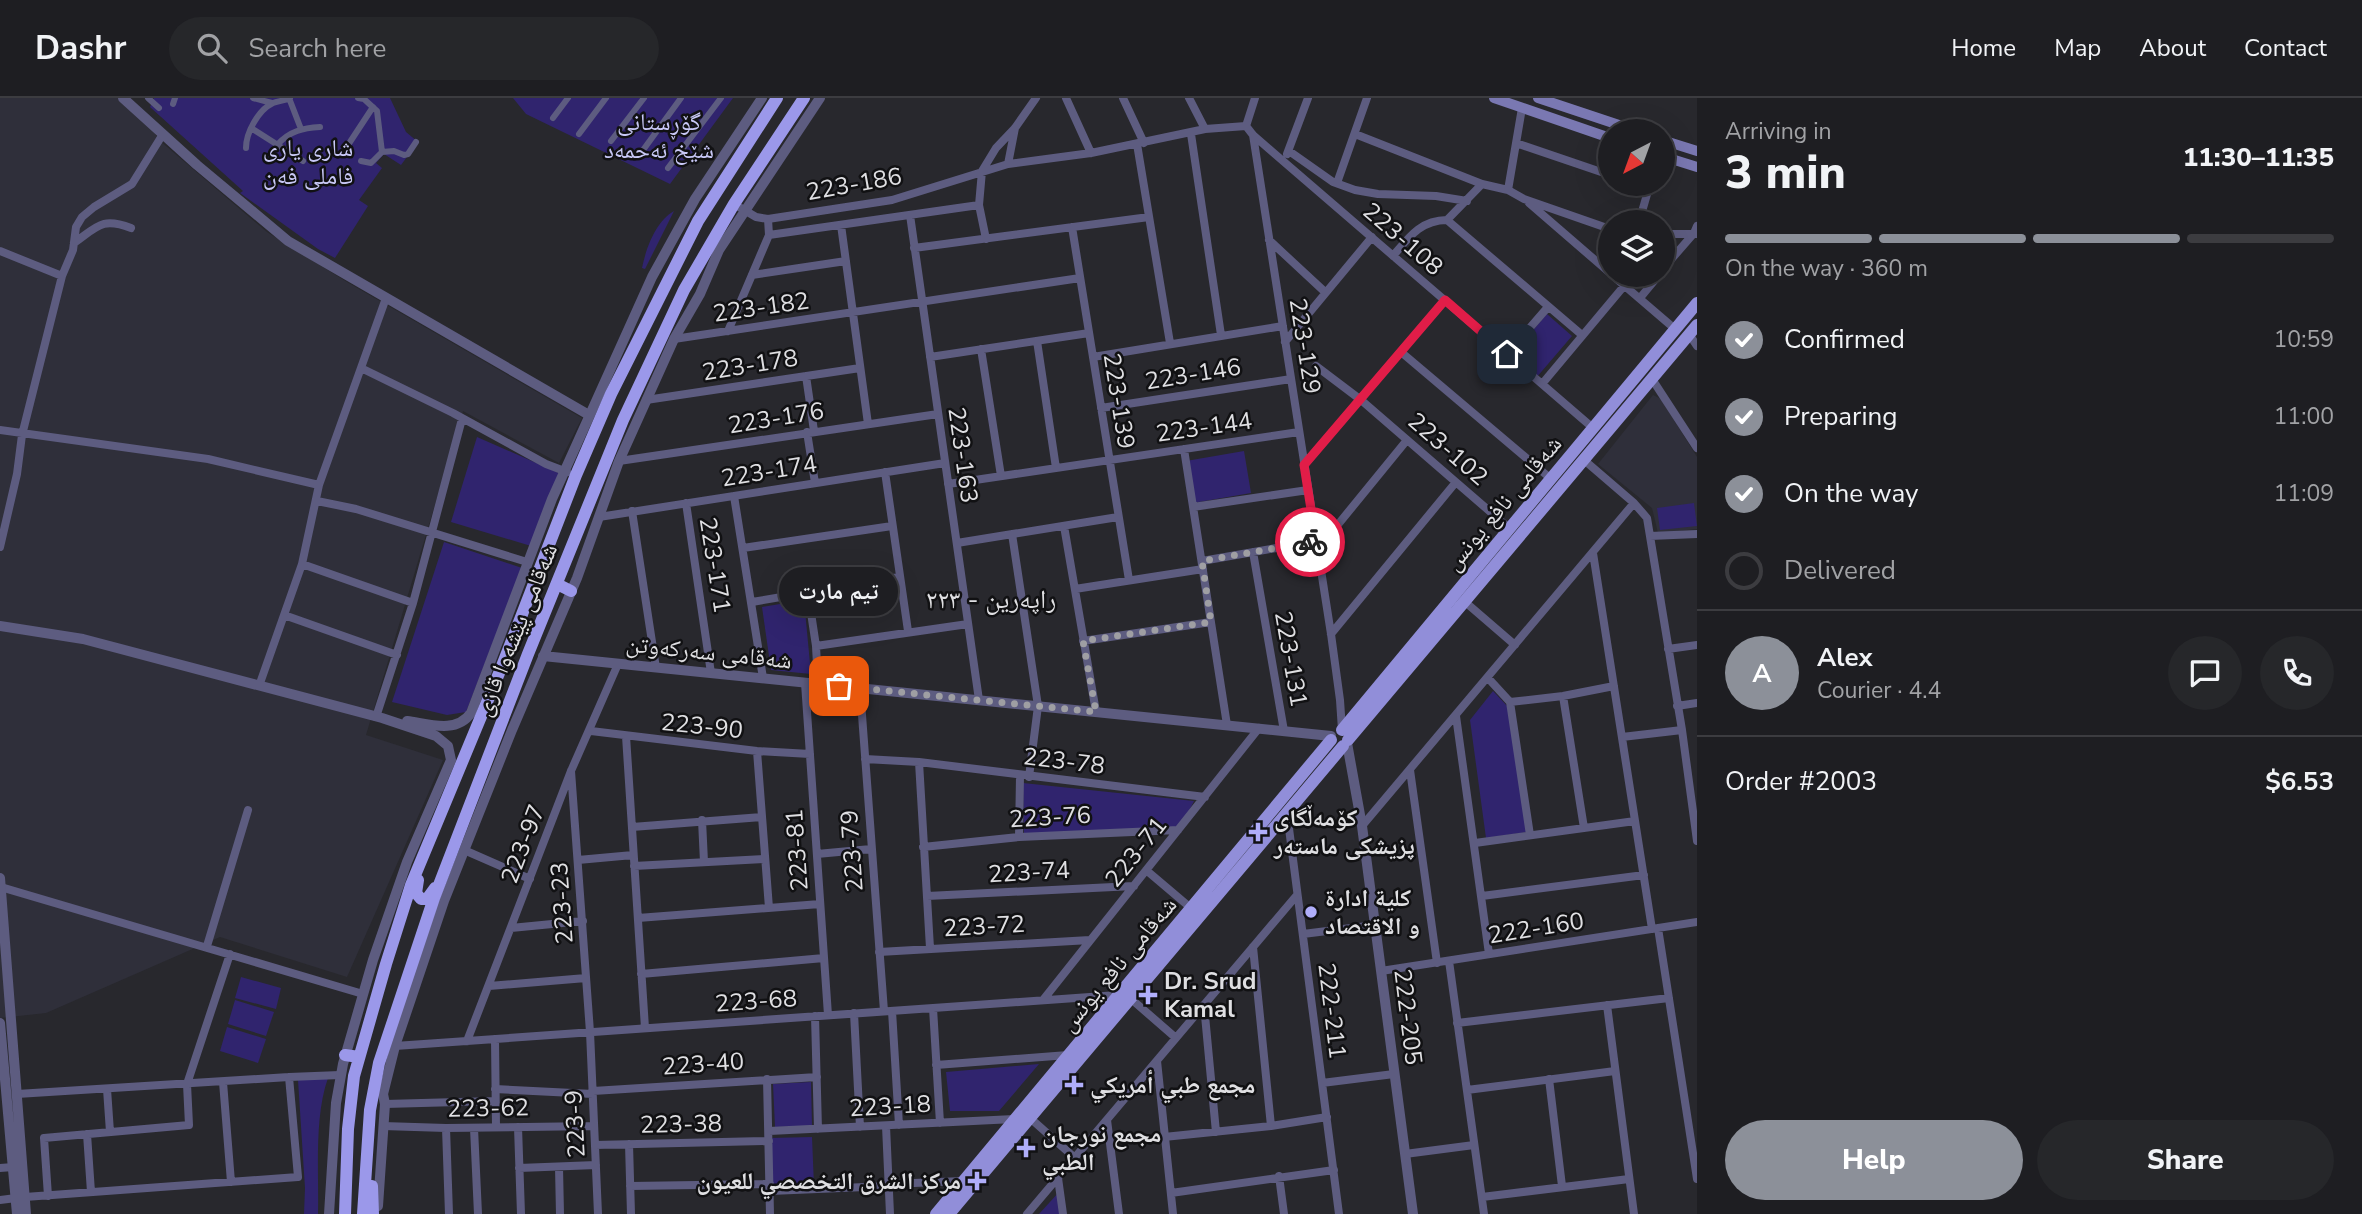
<!DOCTYPE html>
<html lang="en">
<head>
<meta charset="utf-8">
<style>
	:root { --surface:#1e1e22; --page:#26272a; --text:#f1f3f6; --muted:#a1a2a5; --line:#3c3c40; --accent:#8c9099 }
	body { margin:0; font-family:"Nunito Sans","Noto Naskh Arabic",sans-serif; background:var(--page); color:var(--text); height:100vh; display:flex; flex-direction:column; font-size:26px; white-space:nowrap }
	* { box-sizing:border-box; margin:0 }
	p { font-size:23px; color:var(--muted) }
	.icon { flex:none; width:38px; height:38px; fill:none; stroke:currentColor; stroke-width:2; stroke-linecap:round; stroke-linejoin:round }
	.map { position:relative; flex:1; overflow:hidden }
	.side { display:flex; flex-direction:column; background:var(--surface); width:665px }
	.side>* { flex:none }
	.needle { width:46px; rotate:221deg }
	.fabs { position:absolute; left:1598px; top:21px; display:grid; gap:14px }
	.fabs a { display:grid; place-items:center; width:77px; height:77px; border-radius:50%; background:var(--surface); box-shadow:0 7px 28px #0002,0 0 0 2px var(--line); font-size:35px }
	.pin { position:absolute; display:grid; place-items:center; width:60px; height:60px; color:#fff; margin:-30px; border-radius:14px; box-shadow:0 4px 10px #0006 }
	.courier { position:absolute; display:grid; place-items:center; width:70px; height:70px; margin:-35px; border:5px solid #e11d48; border-radius:50%; background:#fff; color:#222; box-shadow:0 2px 9px #0007 }
	.bubble { position:absolute; height:49px; border-radius:24px; background:var(--surface); box-shadow:0 7px 28px #0002,0 0 0 2px var(--line); font-size:23px; font-weight:800; line-height:49px; text-align:center }
	.overview em { font-style:normal; font-weight:800 }
	.overview div { display:flex; flex-direction:column-reverse }
	.overview { display:flex; align-items:center; justify-content:space-between; height:119px; padding:0 28px }
	h1 { font-size:46px; font-weight:800; line-height:52px }
	.bar { display:grid; grid-template-columns:repeat(4,1fr); gap:10px 7px; align-content:center; height:84px; padding:0 28px }
	.bar i { height:9px; border-radius:5px; background:var(--line) }
	.bar .selected { background:var(--accent) }
	.bar p { grid-column:span 4 }
	.line { display:flex; align-items:center; gap:18px; padding:0 28px; border-top:2px solid var(--line) }
	.line div { flex:1 }
	.round { display:grid; place-items:center; flex:none; width:74px; height:74px; border-radius:37px; background:var(--page) }
	ol { padding:0 28px; list-style:none }
	li { display:flex; align-items:center; gap:21px; height:77px }
	li p { margin-inline-start:auto }
	li .icon { padding:7px; border-radius:50%; background:var(--accent); color:#fff; stroke-width:4 }
	li:last-child { color:var(--muted) }
	li i { width:38px; height:38px; border:4px solid var(--line); border-radius:50% }
	.cta { display:flex; gap:14px; margin-top:auto; padding:14px 28px }
	.cta a { flex:1; height:80px; border-radius:42px; background:var(--accent); color:#fff; font-size:28px; font-weight:800; line-height:80px; text-align:center }
	.cta a+a { background:var(--page); color:var(--text) }
	header { display:flex; align-items:center; gap:42px; box-sizing:border-box; height:98px; padding:0 35px; background:var(--surface); border-bottom:2px solid var(--line) }
	header strong { font-size:33px }
	nav { display:flex; gap:38px; margin-inline-start:auto; font-size:24px }
	.search { width:490px; height:63px; background:var(--page); display:flex; align-items:center; gap:18px; box-sizing:border-box; padding:0 24px; border-radius:38px; color:var(--muted); font-size:26px }
	main { display:flex; flex:1; min-height:0 }
	.map>svg:first-child { display:block }
	.built { fill:#2f2f3a }
	.green { fill:#30246e }
	.lines { fill:none; stroke-linecap:round; stroke-linejoin:round }
	.pedestrian { stroke:#5d5c80; stroke-width:6 }
	.minor { stroke:#5d5c80; stroke-width:8 }
	.tertiary { stroke:#5d5c80; stroke-width:10 }
	.secondary { stroke:#7a78b2; stroke-width:10 }
	.primary { stroke:#918ed9; stroke-width:12 }
	.trunk { stroke:#9b98ea; stroke-width:12 }
	.done { stroke:#9f9fa3; stroke-width:7; stroke-dasharray:0 12.6 }
	.route { stroke:#e11d48; stroke-width:9 }
	.poi-dot { fill:#b0aefa; stroke:#111113; stroke-width:2.5 }
	.labels { text-anchor:middle; dominant-baseline:central; stroke-width:5; stroke-linejoin:round; paint-order:stroke }
	.park-label { font-size:24px; fill:#c8c8f6; stroke:#111113 }
	.street-label { font-size:24px; fill:#dfdfe2; stroke:#111113 }
	.poi-label { font-size:24px; font-weight:bold; fill:#dfdfe2; stroke:#111113; text-anchor:start }
	.neighbourhood-label { font-size:26px; fill:#dfdfe2; stroke:#111113 }
</style>
</head>
<body>
<header>
<strong>Dashr</strong>
<div class="search"><svg class="icon" aria-label="search" viewBox="0 0 24 24"><circle cx="10" cy="10" r="6"/><path d="M15 15l6 6"/></svg>Search here</div>
<nav><a>Home</a><a>Map</a><a>About</a><a>Contact</a></nav>
</header>
<main>
<div class="map">
<svg width="1697" height="1116" viewBox="0 0 1697 1116">
	<rect width="100%" height="100%" fill="#28282d"/>
	<path class="built" d="M 0,0 L 118,0 L 153,32 L 159,42 L 267,134 L 347,184 L 582,320 L 559,365 L 463,313 L 366,637 L 443,662 L 347,879 L 220,839 L 46,915 L 0,920 Z
		M 1653,297 L 1661,301 L 1697,359 L 1697,431 L 1658,435 L 1652,410 L 1598,366 Z"/>
	<path class="green" d="M 154,0 L 390,0 L 406,34 L 418,44 L 401,67 L 384,56 L 376,65 L 382,70 L 359,102 L 368,108 L 335,160 L 318,151 L 240,95 L 243,93 L 150,9 Z
		M 513,0 L 733,0 L 670,86 L 526,16 Z
		M 674,113 L 645,171 L 642,170 C 646,150 656,123 674,113 Z
		M 1547,216 L 1572,238 L 1536,280 L 1511,258 Z
		M 477,339 L 559,375 L 531,448 L 451,424 Z
		M 1244,353 L 1251,395 L 1193,405 L 1186,363 Z
		M 1694,405 L 1697,428 L 1660,432 L 1657,410 Z
		M 444,444 L 522,470 L 466,614 L 447,617 L 392,604 Z
		M 804,502 L 811,576 L 771,572 L 762,509 Z
		M 1493,593 L 1509,610 L 1527,734 L 1486,740 L 1470,622 Z
		M 1023,685 L 1194,703 L 1180,731 L 1024,737 Z
		M 241,879 L 281,890 L 276,911 L 235,900 Z
		M 235,902 L 274,914 L 266,938 L 228,926 Z
		M 227,929 L 266,941 L 258,965 L 220,953 Z
		M 1039,966 L 999,1013 L 950,1013 L 946,974 Z
		M 328,980 C 314,1019 319,1075 318,1116 L 304,1116 L 305,1090 L 298,982 Z
		M 811,984 L 812,1028 L 775,1029 L 773,986 Z
		M 812,1039 L 814,1088 L 772,1091 L 770,1040 Z
		M 1060,1093 L 1063,1116 L 1039,1116 Z"/>
	<g class="lines">
		<path class="pedestrian" d="M 148,0 L 159,10
			M 253,0 L 272,5
			M 289,0 L 301,31
			M 358,0 L 364,1 L 377,13 L 382,54
			M 173,6 L 175,0
			M 553,20 L 568,0
			M 251,30 L 303,63
			M 579,36 L 606,0
			M 611,43 L 644,0
			M 350,44 L 373,9
			M 278,46 C 290,33 303,30 320,29
			M 246,50 C 246,35 258,12 273,5 C 278,3 284,3 290,0
			M 638,59 L 681,0
			M 361,63 L 371,65 L 382,54 L 394,53 L 404,57 L 408,56 L 416,44
			M 668,70 L 721,0"/>
		<path class="minor" d="M 1066,0 L 1091,55
			M 1123,0 L 1144,45
			M 1189,0 L 1205,31
			M 1246,28 L 1255,0
			M 1191,36 L 1221,237
			M 1355,36 L 1482,86 L 1508,92 L 1524,101 L 1610,131
			M 1253,37 L 1331,536 L 1340,602 L 1342,632
			M 1516,45 L 1610,77
			M 1137,46 L 1170,245
			M 1289,53 L 1333,84 L 1355,92 L 1378,96 L 1436,98 L 1467,103
			M 1287,56 L 1308,0
			M 1008,66 L 1015,30
			M 1337,85 L 1367,0
			M 1636,86 L 1649,90
			M 1508,92 L 1522,10
			M 1529,105 L 1610,175
			M 734,106 L 756,119 L 768,121 L 892,102 L 1008,66 L 1091,55 L 1205,31 L 1246,28 L 1253,37 L 1283,63 L 1593,330
			M 910,117 L 979,602
			M 1447,122 L 1582,237
			M 1639,124 L 1650,86
			M 841,127 L 868,326
			M 1072,129 L 1129,482
			M 1662,136 L 1697,136
			M 769,137 L 979,107
			M 986,141 L 979,107 L 982,73 L 996,50 L 1015,30 L 1036,0
			M 1269,142 L 1325,194
			M 74,145 C 98,128 102,119 131,130
			M 914,150 L 1149,119
			M 0,153 L 62,178
			M 1393,158 C 1409,139 1421,122 1447,122 L 1482,86
			M 1662,172 L 1694,135 L 1697,128
			M 752,177 L 846,163
			M 1612,177 L 1675,231
			M 1640,200 L 1659,177
			M 728,233 L 769,137 L 768,121
			M 1689,236 L 1697,248
			M 674,241 L 1080,180
			M 1037,243 L 1056,370
			M 1285,244 L 1372,139
			M 981,251 L 1001,378
			M 1401,254 L 1550,380
			M 1507,256 L 1548,209
			M 930,259 L 1089,235
			M 1093,259 L 1283,228
			M 1316,268 L 1361,302 L 1509,430
			M 361,270 L 453,315 L 546,366 L 567,374
			M 806,278 L 814,333
			M 1652,281 L 1697,350
			M 1542,286 L 1624,188
			M 646,302 L 860,270
			M 1101,310 L 1291,281
			M 0,332 L 208,361 L 319,387
			M 807,334 L 815,385
			M 1184,351 L 1227,627
			M 1584,362 L 1634,405 L 1647,420 L 1682,632 L 1697,743
			M 619,363 L 938,316
			M 1304,367 L 1445,202
			M 885,374 L 908,533
			M 948,386 L 1299,334
			M 734,398 L 763,580
			M 317,403 L 356,411 L 527,464
			M 686,405 L 711,575
			M 1193,409 L 1308,392
			M 632,413 L 656,570
			M 599,419 L 945,365
			M 1064,428 L 1096,614
			M 1012,436 L 1038,608 L 1029,679
			M 1650,438 L 1697,436
			M 957,445 L 1118,419
			M 0,449 L 17,376 L 22,337 L 62,178 L 73,152 L 76,129 L 82,119 L 94,109 L 132,86 L 163,36
			M 743,450 L 892,428
			M 1318,451 L 1407,342
			M 1253,454 L 1284,633
			M 1593,455 L 1652,831
			M 1202,463 L 1316,443
			M 302,466 L 413,505
			M 1075,491 L 1203,471
			M 808,495 L 816,548 L 818,586
			M 1464,503 L 1515,547
			M 752,504 L 899,479
			M 284,517 L 397,557
			M 1331,536 L 1456,384
			M 1083,543 L 1211,524
			M 816,548 L 968,526
			M 1668,551 L 1697,547
			M 1488,580 L 1510,604 L 1530,737
			M 805,585 L 828,917
			M 259,588 L 302,466 L 319,387 L 386,200
			M 860,590 L 884,913
			M 1563,598 L 1584,730
			M 1510,604 L 1563,598 L 1614,588
			M 1677,608 L 1697,605
			M 1456,618 L 1489,856
			M 376,619 L 413,505 L 462,321
			M 591,633 L 757,653 L 810,656
			M 626,638 L 645,930
			M 1622,639 L 1682,632
			M 757,653 L 769,810
			M 865,661 L 919,664 L 1205,699
			M 919,664 L 930,850
			M 1410,672 L 1437,865
			M 571,673 L 590,934 L 598,1116
			M 1287,715 L 1339,1116
			M 702,722 L 704,764
			M 1362,728 L 1634,405
			M 632,729 L 762,719
			M 1019,739 L 1020,678
			M 1475,745 L 1635,723
			M 923,749 L 1019,739 L 1178,732
			M 464,752 L 530,781
			M 817,756 L 871,751
			M 578,762 L 633,757
			M 634,768 L 765,761
			M 1146,772 L 1192,811
			M 1,789 L 363,896
			M 927,798 L 1134,788
			M 1482,798 L 1644,777
			M 638,820 L 820,806
			M 511,830 L 583,823
			M 1658,830 L 1697,1081
			M 1303,836 L 1375,827
			M 207,848 L 248,712
			M 1253,849 L 1271,1028
			M 879,854 L 1090,842
			M 1449,863 L 1484,1116
			M 1381,873 L 1697,824
			M 641,876 L 824,860
			M 489,888 L 586,880
			M 1130,900 L 1176,940
			M 1043,902 L 1259,630
			M 1204,907 L 1216,1034
			M 1607,907 L 1634,1116
			M 933,910 L 940,1025
			M 892,913 L 899,1027
			M 854,915 L 860,1029
			M 815,918 L 818,1031
			M 1457,925 L 1669,900
			M 495,941 L 496,1029
			M 467,943 L 571,673 L 618,566
			M 395,948 L 1118,897
			M 1157,963 L 1173,1116
			M 936,967 L 1068,957
			M 767,981 L 770,1116
			M 1549,981 L 1562,1088
			M 223,984 L 231,1084
			M 1322,985 L 1394,976
			M 107,991 L 110,1034
			M 495,991 L 593,996
			M 1467,992 L 1615,973
			M 593,993 L 817,979
			M 17,996 L 289,979 L 340,977
			M 385,1006 L 495,1003
			M 1030,1020 L 1075,1060
			M 1107,1022 L 1119,1116
			M 383,1028 L 446,1030 L 594,1028
			M 886,1028 L 890,1116
			M 518,1029 L 521,1116
			M 446,1030 L 449,1116
			M 474,1030 L 478,1116
			M 769,1033 L 1014,1021
			M 87,1036 L 91,1094
			M 1164,1039 L 1271,1028 L 1327,1019
			M 629,1046 L 631,1116
			M 595,1047 L 769,1043
			M 1405,1056 L 1474,1047
			M 559,1069 L 560,1116
			M 0,1070 L 13,1069
			M 519,1070 L 596,1067
			M 1279,1078 L 1284,1116
			M 1058,1080 L 1063,1116
			M 889,1086 L 963,1083
			M 630,1088 L 770,1086
			M 770,1093 L 889,1088
			M 1171,1095 L 1334,1072
			M 48,1098 L 44,1040 L 189,1027 L 187,986 L 230,856
			M 25,1099 L 298,1079 L 289,979
			M 1482,1099 L 1629,1081
			M 0,1102 L 16,1100
			M 1027,1116 L 1297,797"/>
		<path class="tertiary" d="M 123,0 L 197,67 L 288,143 L 589,317
			M 0,528 L 83,541 L 382,620 L 436,638 L 448,648 L 451,662 L 407,764 L 373,862 L 343,966 L 336,1005 L 329,1116
			M 543,558 L 1331,638
			M 407,623 C 429,626 456,636 471,615 L 552,401 L 652,179 L 695,101 L 762,0
			M 1347,645 L 1362,728 L 1413,1116
			M 0,780 L 26,1116
			M 0,925 L 17,1116
			M 378,1108 L 385,1006 L 383,996 L 395,948 L 444,803 L 512,632 L 577,480 L 619,363 L 674,241 L 700,196 L 719,152 L 820,0"/>
		<path class="secondary" d="M 1494,0 L 1610,40
			M 1538,0 L 1637,33
			M 1662,42 L 1697,53
			M 1662,58 L 1697,69"/>
		<path class="primary" d="M 1342,632 L 1697,205
			M 1348,642 L 1697,227
			M 936,1116 L 1331,642
			M 949,1116 L 1343,648"/>
		<path class="trunk" d="M 557,486 L 571,493
			M 418,782 L 416,795 L 421,801 L 427,801 L 435,790
			M 345,957 L 359,959
			M 372,1088 L 373,1116
			M 345,1116 L 348,1031 L 354,978 L 386,866 L 411,787 L 502,568 L 576,377 L 611,296 L 698,123 L 777,0
			M 363,1116 L 370,1012 L 379,965 L 434,800 L 528,556 L 623,322 L 684,192 L 734,106 L 804,0"/>
	</g>
	<g class="lines">
		<path class="done" d="M 839,588 L 1096,614 L 1083,543 L 1211,524 L 1202,463 L 1310,444"/>
		<path class="route" d="M 1310,444 L 1316,443 L 1304,367 L 1445,202 L 1507,256"/>
	</g>
	<g class="poi-dot">
		<path d="M1254.5 723.5h7v7h7v7h-7v7h-7v-7h-7v-7h7z"/>
		<circle cx="1311" cy="814" r="7"/>
		<path d="M1144.5 886.5h7v7h7v7h-7v7h-7v-7h-7v-7h7z"/>
		<path d="M1070.5 976.5h7v7h7v7h-7v7h-7v-7h-7v-7h7z"/>
		<path d="M1022.5 1039.5h7v7h7v7h-7v7h-7v-7h-7v-7h7z"/>
		<path d="M973.5 1072.5h7v7h7v7h-7v7h-7v-7h-7v-7h7z"/>
	</g>
	<g class="labels">
		<g class="park-label">
			<text x="659" y="24">گۆڕستانی<tspan x="659" dy="28">شێخ ئەحمەد</tspan></text>
			<text x="308" y="50">شاری یاری<tspan x="308" dy="28">فاملی فەن</tspan></text>
		</g>
		<g class="street-label">
			<text transform="translate(854 86) rotate(-10)">223-186</text>
			<text transform="translate(1403 141) rotate(41)">223-108</text>
			<text transform="translate(761 209) rotate(-8)">223-182</text>
			<text transform="translate(1305 248) rotate(81)">223-129</text>
			<text transform="translate(750 267) rotate(-9)">223-178</text>
			<text transform="translate(1193 276) rotate(-9)">223-146</text>
			<text transform="translate(1119 303) rotate(81)">223-139</text>
			<text transform="translate(776 320) rotate(-9)">223-176</text>
			<text transform="translate(1204 329) rotate(-8)">223-144</text>
			<text transform="translate(1448 351) rotate(41)">223-102</text>
			<text transform="translate(963 357) rotate(82)">223-163</text>
			<text transform="translate(769 373) rotate(-9)">223-174</text>
			<text transform="translate(1503 405) rotate(-50)">شەقامی نافع یونس</text>
			<text transform="translate(715 467) rotate(81)">223-171</text>
			<text transform="translate(516 532) rotate(-68)">شەقامی پێشەوا قازی</text>
			<text transform="translate(709 554) rotate(6)">شەقامی سەرکەوتن</text>
			<text transform="translate(1291 561) rotate(80)">223-131</text>
			<text transform="translate(702 628) rotate(6)">223-90</text>
			<text transform="translate(1064 663) rotate(7)">223-78</text>
			<text transform="translate(1050 719) rotate(-3)">223-76</text>
			<text transform="translate(523 746) rotate(-69)">223-97</text>
			<text transform="translate(797 752) rotate(-94)">223-81</text>
			<text transform="translate(852 753) rotate(-94)">223-79</text>
			<text transform="translate(1136 754) rotate(-51)">223-71</text>
			<text transform="translate(1029 774) rotate(-3)">223-74</text>
			<text transform="translate(562 805) rotate(-94)">223-23</text>
			<text transform="translate(984 828) rotate(-3)">223-72</text>
			<text transform="translate(1536 830) rotate(-9)">222-160</text>
			<text transform="translate(1118 866) rotate(-50)">شەقامی نافع یونس</text>
			<text transform="translate(756 903) rotate(-4)">223-68</text>
			<text transform="translate(1332 913) rotate(83)">222-211</text>
			<text transform="translate(1408 919) rotate(83)">222-205</text>
			<text transform="translate(703 966) rotate(-4)">223-40</text>
			<text transform="translate(890 1008) rotate(-3)">223-18</text>
			<text transform="translate(488 1010) rotate(-1)">223-62</text>
			<text transform="translate(575 1026) rotate(-93)">223-9</text>
			<text transform="translate(681 1026) rotate(-1)">223-38</text>
		</g>
		<g class="poi-label">
			<text x="1274" y="720">کۆمەڵگای<tspan x="1274" dy="28">پزیشکی ماستەر</tspan></text>
			<text x="1325" y="800">كلية ادارة<tspan x="1325" dy="28">و الاقتصاد</tspan></text>
			<text x="1164" y="883">Dr. Srud<tspan x="1164" dy="28">Kamal</tspan></text>
			<text x="1090" y="987">مجمع طبي أمریکي</text>
			<text x="1042" y="1036">مجمع نورجان<tspan x="1042" dy="28">الطبي</tspan></text>
			<text x="961" y="1083" text-anchor="end">مركز الشرق التخصصي للعيون</text>
		</g>
		<g class="neighbourhood-label">
			<text x="991" y="501">راپەرین - ٢٢٣</text>
		</g>
	</g>
</svg>
<div class="fabs">
<a><svg class="needle" viewBox="-14 -14 28 28"><path d="M0-13l5 13h-10z" fill="#e53935"/><path d="M0 13l5-13h-10z" fill="#a1a2a5"/></svg></a>
<a><svg class="icon" aria-label="layers" viewBox="0 0 24 24"><path d="M12 4l9 5-9 5-9-5zM3 14l9 5 9-5"/></svg></a>
</div>
<div class="pin" style="left:839px;top:588px;background:#ea580c"><svg class="icon" aria-label="bag" viewBox="0 0 24 24"><path d="M5 8h14l-1 12H6zM9 8a3 3 0 0 1 6 0"/></svg></div>
<div class="pin" style="left:1507px;top:256px;background:#1f2937"><svg class="icon" aria-label="home" viewBox="0 0 24 24"><path d="M3 11l9-7 9 7M6 9v11h12V9"/></svg></div>
<div class="courier" style="left:1310px;top:444px"><svg class="icon" aria-label="bike" viewBox="0 0 24 24"><circle cx="6" cy="16" r="4"/><circle cx="18" cy="16" r="4"/><path d="M6 16l4-8h5l3 8M10 8l3 8H6M13 5h3"/></svg></div>
<div class="bubble" style="left:779px;top:469px;width:119px">تیم مارت</div>
</div>
<section class="side">
<div class="overview"><div><h1>3 min</h1><p>Arriving in</p></div><em>11:30–11:35</em></div>
<div class="bar"><i class="selected"></i><i class="selected"></i><i class="selected"></i><i></i><p>On the way · 360 m</p></div>
<ol>
<li><svg class="icon" aria-label="check" viewBox="0 0 24 24"><path d="M5 12l5 5 9-10"/></svg>Confirmed<p>10:59</p></li>
<li><svg class="icon" aria-label="check" viewBox="0 0 24 24"><path d="M5 12l5 5 9-10"/></svg>Preparing<p>11:00</p></li>
<li><svg class="icon" aria-label="check" viewBox="0 0 24 24"><path d="M5 12l5 5 9-10"/></svg>On the way<p>11:09</p></li>
<li><i></i>Delivered</li>
</ol>
<div class="line" style="height:126px"><b class="round" style="background:var(--accent);color:#fff">A</b><div><b>Alex</b><p>Courier · 4.4</p></div><a class="round"><svg class="icon" aria-label="chat" viewBox="0 0 24 24"><path d="M4 5h16v11H9l-5 4z"/></svg></a><a class="round"><svg class="icon" aria-label="phone" viewBox="0 0 24 24"><path d="M5 4h4l2 5-3 2q2 4 5 5l2-3 5 2v4C11 20 4 13 5 4z"/></svg></a></div>
<div class="line" style="height:91px"><div>Order #2003</div><b>$6.53</b></div>
<div class="cta"><a>Help</a><a>Share</a></div>
</section>
</main>
</body>
</html>
